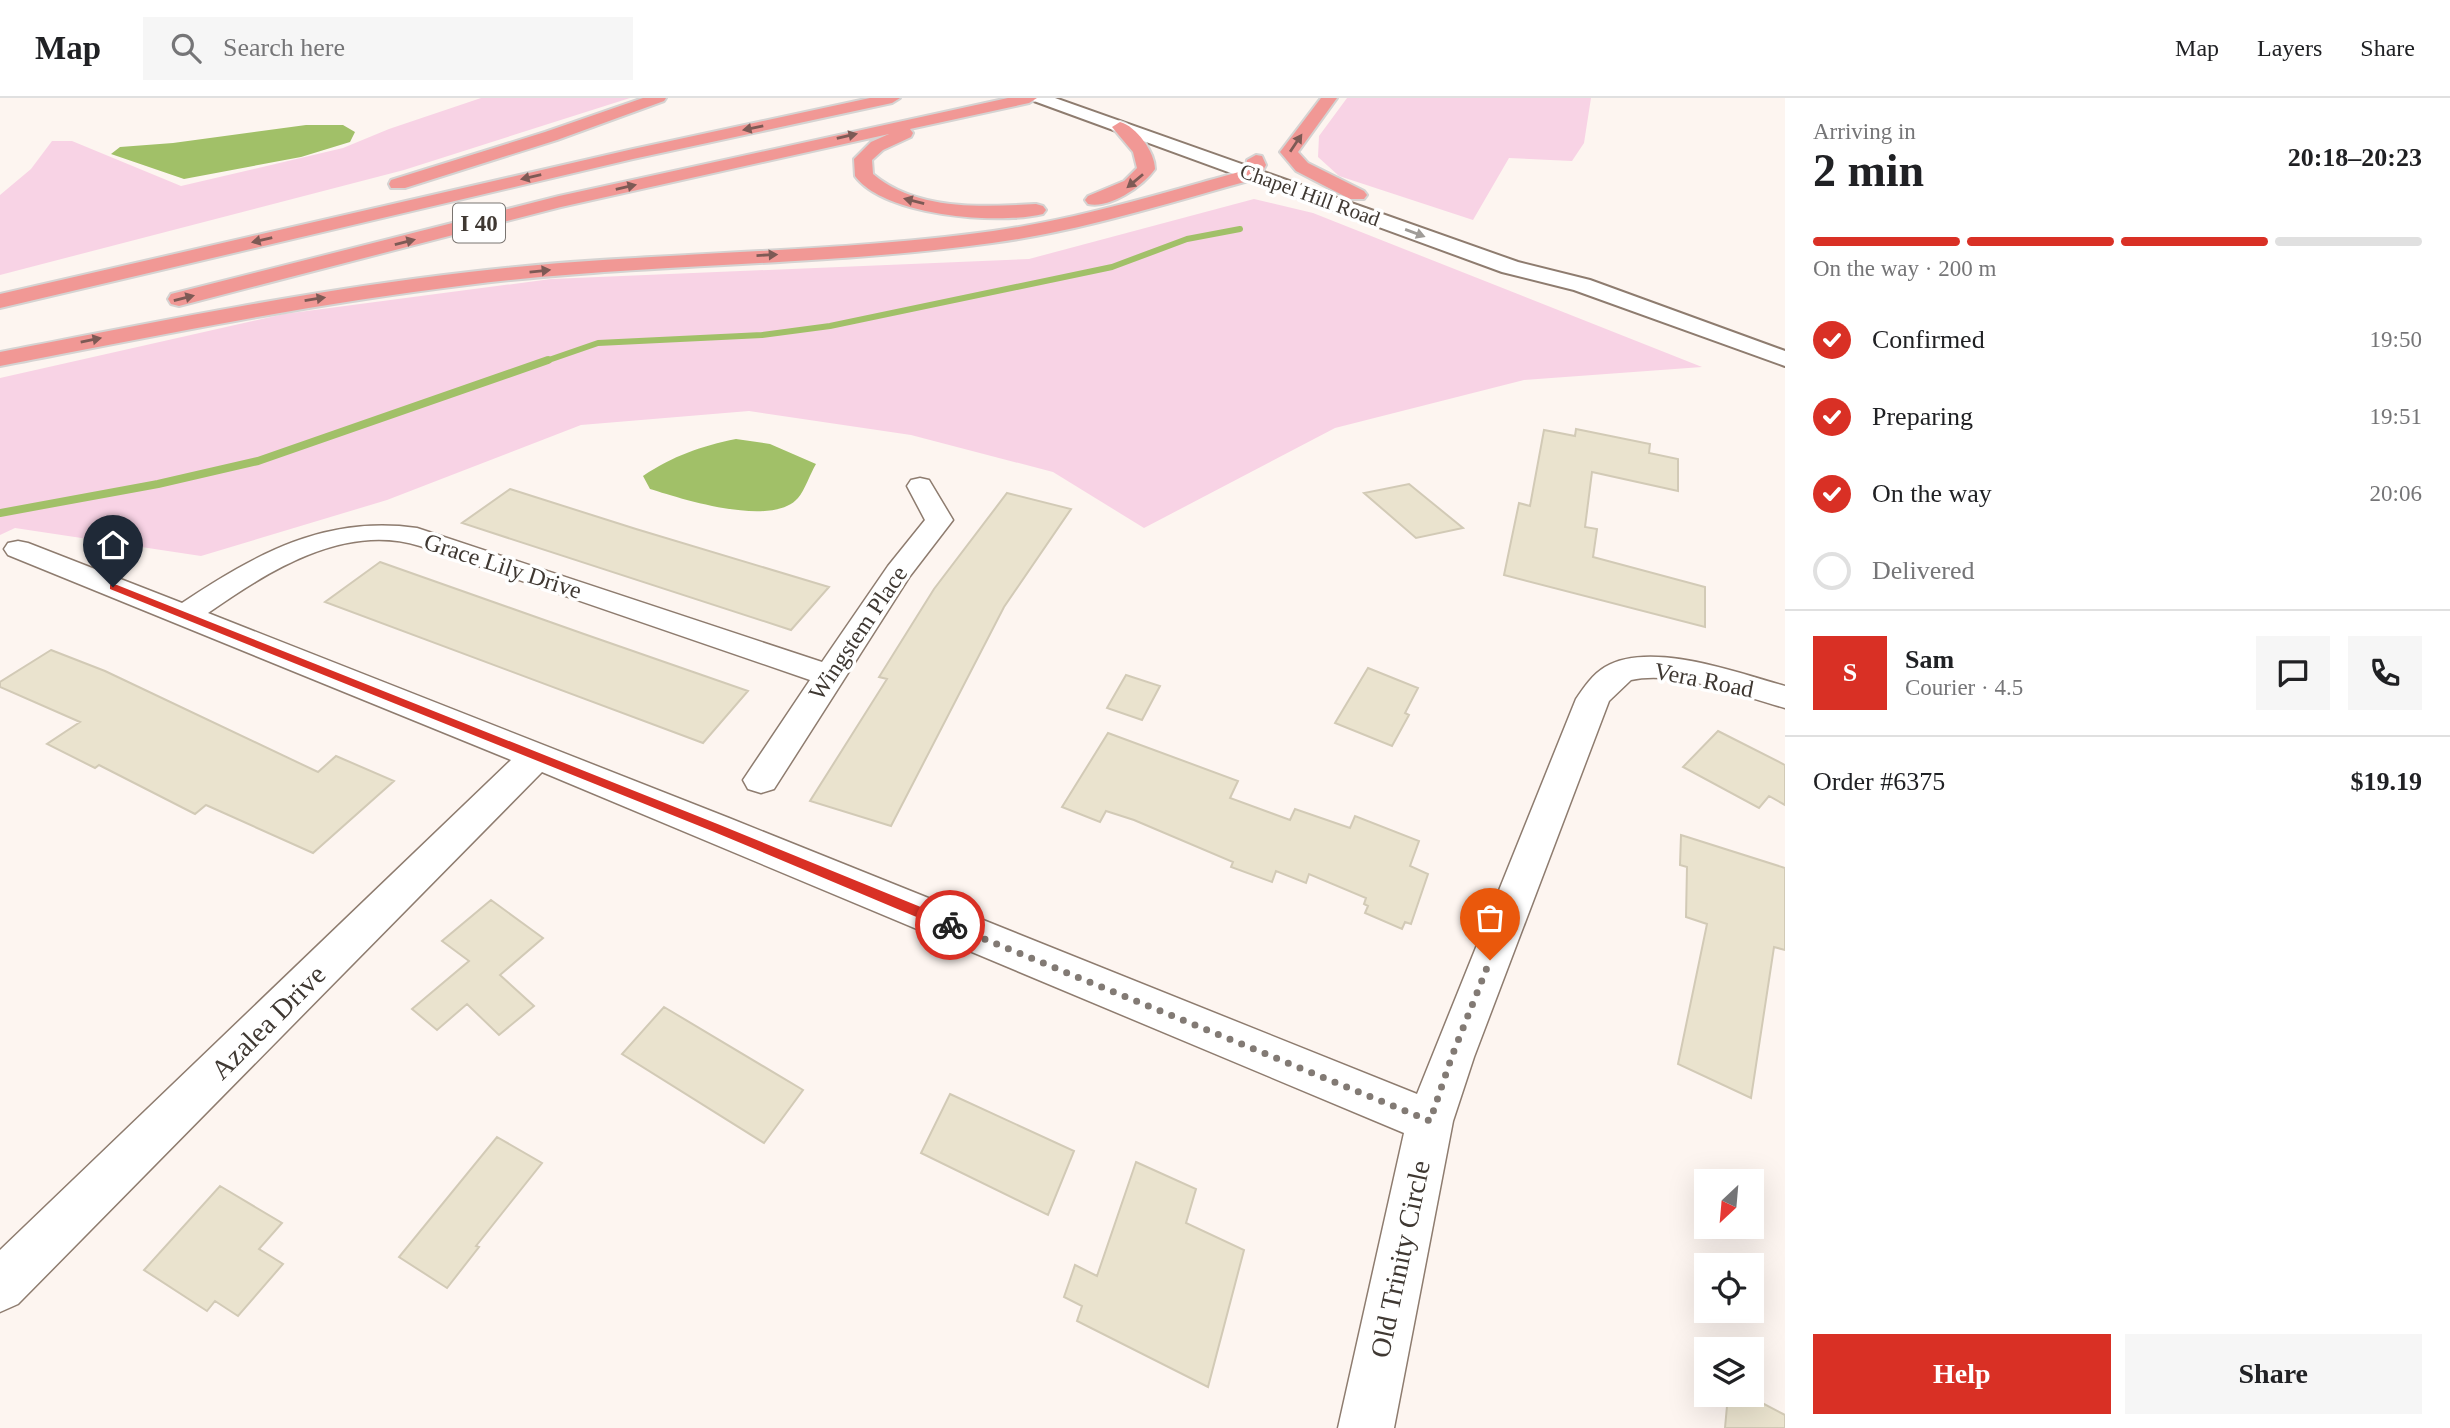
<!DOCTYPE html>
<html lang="en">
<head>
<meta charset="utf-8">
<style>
	:root { --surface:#fff; --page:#f6f6f6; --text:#202124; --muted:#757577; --line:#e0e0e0; --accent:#d93025 }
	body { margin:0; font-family:"Times New Roman",serif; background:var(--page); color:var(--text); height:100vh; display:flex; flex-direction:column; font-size:26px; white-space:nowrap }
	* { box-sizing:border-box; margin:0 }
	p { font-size:23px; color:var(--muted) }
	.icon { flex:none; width:38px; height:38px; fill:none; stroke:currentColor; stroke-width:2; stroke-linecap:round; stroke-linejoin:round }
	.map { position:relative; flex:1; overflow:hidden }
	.sheet { display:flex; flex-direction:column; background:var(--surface); width:665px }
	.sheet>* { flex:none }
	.needle { width:46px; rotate:206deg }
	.tools { position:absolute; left:1694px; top:1071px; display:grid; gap:14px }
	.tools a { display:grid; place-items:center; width:70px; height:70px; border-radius:0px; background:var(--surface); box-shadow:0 7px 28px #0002; font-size:35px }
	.pin { position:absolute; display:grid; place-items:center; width:60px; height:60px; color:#fff; margin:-72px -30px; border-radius:50% 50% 50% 0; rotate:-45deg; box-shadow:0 0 7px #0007 }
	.pin .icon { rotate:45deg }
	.courier { position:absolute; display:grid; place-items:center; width:70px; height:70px; margin:-35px; border:5px solid #d93025; border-radius:50%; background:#fff; color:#222; box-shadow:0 2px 9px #0007 }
	.overview em { font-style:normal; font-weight:600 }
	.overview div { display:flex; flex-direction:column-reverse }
	.overview { display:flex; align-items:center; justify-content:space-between; height:119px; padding:0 28px }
	h1 { font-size:46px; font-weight:600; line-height:52px }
	.bar { display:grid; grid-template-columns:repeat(4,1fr); gap:10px 7px; align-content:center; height:84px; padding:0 28px }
	.bar i { height:9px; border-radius:5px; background:var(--line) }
	.bar .current { background:var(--accent) }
	.bar p { grid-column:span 4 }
	.line { display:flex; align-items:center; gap:18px; padding:0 28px; border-top:2px solid var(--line) }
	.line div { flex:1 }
	.round { display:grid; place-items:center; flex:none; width:74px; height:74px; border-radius:0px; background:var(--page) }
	ol { padding:0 28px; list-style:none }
	li { display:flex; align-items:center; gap:21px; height:77px }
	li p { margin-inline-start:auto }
	li .icon { padding:7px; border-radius:50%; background:var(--accent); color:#fff; stroke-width:4 }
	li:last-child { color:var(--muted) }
	li i { width:38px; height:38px; border:4px solid var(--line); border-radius:50% }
	.button { display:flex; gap:14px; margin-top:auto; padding:14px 28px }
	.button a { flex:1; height:80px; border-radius:0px; background:var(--accent); color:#fff; font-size:28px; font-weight:600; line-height:80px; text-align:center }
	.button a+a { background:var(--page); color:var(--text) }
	header { display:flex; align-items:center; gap:42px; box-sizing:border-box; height:98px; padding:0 35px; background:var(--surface); border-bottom:2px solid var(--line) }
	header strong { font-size:33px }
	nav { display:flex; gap:38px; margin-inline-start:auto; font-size:24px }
	.search { width:490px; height:63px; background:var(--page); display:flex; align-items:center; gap:18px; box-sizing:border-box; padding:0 24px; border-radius:0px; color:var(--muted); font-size:26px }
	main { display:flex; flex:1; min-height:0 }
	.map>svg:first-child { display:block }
	.green { fill:#f8d3e5 }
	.water { fill:#a1c068 }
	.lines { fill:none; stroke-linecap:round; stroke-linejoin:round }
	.stream-far1 { stroke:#a1c068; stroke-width:6 }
	.stream { stroke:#a1c068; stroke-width:8 }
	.building { fill:#eae3ce; stroke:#d2cab6; stroke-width:2 }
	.minor-casing { stroke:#8e7c6f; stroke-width:3 }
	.secondary-casing { stroke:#8e7c6f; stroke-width:4 }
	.motorway-casing { stroke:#d5d3d2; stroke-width:4 }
	.minor { fill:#fff; fill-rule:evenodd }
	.secondary { fill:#fff; fill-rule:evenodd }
	.motorway { fill:#f19895; fill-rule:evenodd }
	.oneway { fill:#7d5a55 }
	.oneway2 { fill:#9f9c98 }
	.route { fill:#d93025 }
	.done { stroke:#827a74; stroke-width:7; stroke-dasharray:0 12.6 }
	.labels { text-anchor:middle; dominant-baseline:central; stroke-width:7; stroke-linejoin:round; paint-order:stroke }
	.far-street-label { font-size:21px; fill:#3f3832; stroke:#fff }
	.shield { fill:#fff; stroke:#797470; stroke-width:2 }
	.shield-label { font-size:23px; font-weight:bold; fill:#3f3832 }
	.street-label { font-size:24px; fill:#3f3832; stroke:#fff }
	.near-street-label { font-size:28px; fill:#3f3832; stroke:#fff }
</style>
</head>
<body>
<header>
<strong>Map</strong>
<div class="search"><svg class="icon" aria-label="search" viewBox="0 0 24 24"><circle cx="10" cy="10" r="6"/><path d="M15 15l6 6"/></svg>Search here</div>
<nav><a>Map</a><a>Layers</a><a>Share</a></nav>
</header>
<main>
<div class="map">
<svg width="1785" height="1330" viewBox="0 0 1785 1330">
	<rect width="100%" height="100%" fill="#fdf5f0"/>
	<path class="green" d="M 481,0 L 630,0 L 404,72 L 0,177 L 0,97 L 31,71 L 52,43 L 72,43 L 181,88 L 343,50 L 389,31 Z
		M 1347,0 L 1591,0 L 1584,45 L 1572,63 L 1509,60 L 1473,122 L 1339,78 L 1318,59 L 1319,38 Z
		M 1254,101 L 1313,115 L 1702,269 L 1524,282 L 1335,330 L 1144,430 L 1053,374 L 911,337 L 749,313 L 581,327 L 387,402 L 201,458 L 15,430 L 0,437 L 0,280 L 284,216 L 551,181 L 1029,161 Z"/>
	<path class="water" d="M 306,27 L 343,27 L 355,34 L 350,44 L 301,59 L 184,81 L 111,56 L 120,49 L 173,45 Z
		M 736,341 L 770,346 L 816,366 C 810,376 805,392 798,400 C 772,430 682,401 650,391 L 643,378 C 673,358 701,348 736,341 Z"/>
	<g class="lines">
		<path class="stream-far1" d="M 543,264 L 598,245 L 762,237 L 830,228 L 1112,169 L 1187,141 L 1240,131"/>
		<path class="stream" d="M 0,415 L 158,386 L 258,363 L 548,262"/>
	</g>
	<path class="building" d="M 1576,331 L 1650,346 L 1649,355 L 1678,361 L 1678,393 L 1592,374 L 1585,429 L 1597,431 L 1593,459 L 1705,489 L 1705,529 L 1504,477 L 1519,405 L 1530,408 L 1544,332 L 1575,338 Z
		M 1409,386 L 1463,430 L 1416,440 L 1364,395 Z
		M 510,391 L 636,431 L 829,489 L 791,532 L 462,425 Z
		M 1007,395 L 1071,411 L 1004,509 L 891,728 L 810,703 L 887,581 L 879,579 L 934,491 Z
		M 380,464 L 584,536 L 748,593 L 703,645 L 325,504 Z
		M 51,552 L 105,573 L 318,674 L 336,658 L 394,683 L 313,755 L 206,707 L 195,716 L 99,667 L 95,670 L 47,646 L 80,624 L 0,589 L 0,584 Z
		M 1368,570 L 1418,590 L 1405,615 L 1409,617 L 1392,648 L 1335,625 Z
		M 1126,577 L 1160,588 L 1142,622 L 1107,610 Z
		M 1718,633 L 1785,667 L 1785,707 L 1769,698 L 1759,710 L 1683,669 Z
		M 1108,635 L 1238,683 L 1230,700 L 1290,722 L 1295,711 L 1350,730 L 1355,718 L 1419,743 L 1410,768 L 1428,776 L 1411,826 L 1405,824 L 1402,831 L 1365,815 L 1368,808 L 1364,806 L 1366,800 L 1309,776 L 1306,785 L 1276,773 L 1272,784 L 1231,769 L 1233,764 L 1134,722 L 1106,713 L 1100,724 L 1062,709 Z
		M 1681,737 L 1785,770 L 1785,852 L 1774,849 L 1751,1000 L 1678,966 L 1707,826 L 1686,819 L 1687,769 L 1680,767 Z
		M 491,802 L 543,840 L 500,877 L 534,908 L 499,937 L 467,906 L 437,932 L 412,911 L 469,863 L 442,843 Z
		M 664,909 L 803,992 L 764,1045 L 622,956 Z
		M 950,996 L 1074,1053 L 1048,1117 L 921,1055 Z
		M 497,1039 L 542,1065 L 476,1148 L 479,1149 L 447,1190 L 399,1159 Z
		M 1136,1064 L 1196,1091 L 1186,1125 L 1244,1152 L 1208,1289 L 1077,1223 L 1082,1208 L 1064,1199 L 1075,1167 L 1097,1178 Z
		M 220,1088 L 282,1125 L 259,1151 L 283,1166 L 238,1218 L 215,1203 L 207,1213 L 144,1172 Z
		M 1728,1297 L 1747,1297 L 1785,1317 L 1785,1330 L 1725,1330 Z"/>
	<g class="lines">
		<g class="minor-casing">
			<path id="minor" d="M 920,380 L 929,382 L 953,422 L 910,478 L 774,691 L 761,695 L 748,691 L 743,682 L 810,582 L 420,448 C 344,424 267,474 208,515 L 729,720 L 1417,996 L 1576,601 C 1584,589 1593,576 1605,569 C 1650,542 1738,575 1785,588 L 1785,610 C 1741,598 1676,572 1631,582 L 1609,603 L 1474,959 L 1453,1023 L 1394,1330 L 1338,1330 L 1404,1035 L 542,674 L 18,1206 L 0,1214 L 0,1152 L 511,662 L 8,457 L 4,451 L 8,445 L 18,443 L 28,445 L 182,505 C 256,456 325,417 417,430 L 822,564 L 888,468 L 925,422 L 907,388 L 911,382 Z"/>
		</g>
		<g class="secondary-casing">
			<path id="secondary" d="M 1032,0 L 1055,0 L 1518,164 L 1590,182 L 1785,253 L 1785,268 L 1574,192 L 1502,174 L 1034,3 Z"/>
		</g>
		<g class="motorway-casing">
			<path id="motorway" d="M 643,0 L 666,0 L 664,3 L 557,42 L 405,90 L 391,90 L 389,86 L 391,82 L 545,34 Z
				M 870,0 L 900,0 L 892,5 L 633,61 L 0,210 L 0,196 L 633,51 Z
				M 1008,0 L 1037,0 L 1029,5 L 910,31 L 913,35 L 911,39 L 883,52 L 872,62 L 873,76 C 917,113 982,109 1036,106 L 1043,108 L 1046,112 L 1043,116 C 998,127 884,118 855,78 L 854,61 L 871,44 L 889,36 L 561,109 L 179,208 L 171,206 L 168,201 L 171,196 L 559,98 Z
				M 1321,0 L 1337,0 L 1298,54 L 1308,65 L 1364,93 L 1367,97 L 1364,101 L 1350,101 L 1296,73 L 1280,54 Z
				M 1120,24 C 1136,28 1155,54 1155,71 C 1143,88 1110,111 1088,106 L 1085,102 L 1088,98 L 1124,83 L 1137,70 L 1133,54 L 1112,29 Z
				M 1256,57 L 1262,58 L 1266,67 L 1259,80 C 1171,104 1083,133 992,145 C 818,169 642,165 467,187 C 310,206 155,238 0,268 L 0,254 C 156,224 311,192 469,174 C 643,153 819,157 993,133 C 1079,121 1162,95 1246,72 L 1247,62 Z"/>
		</g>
		<use href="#minor" class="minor"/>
		<use href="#secondary" class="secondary"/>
		<use href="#motorway" class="motorway"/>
	</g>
	<defs><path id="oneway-solid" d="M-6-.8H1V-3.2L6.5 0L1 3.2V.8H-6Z" transform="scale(1.75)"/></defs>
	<g class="oneway">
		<use href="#oneway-solid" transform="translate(753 30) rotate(168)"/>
		<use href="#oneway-solid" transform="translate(847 38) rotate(-13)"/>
		<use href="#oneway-solid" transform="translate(1296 45) rotate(-56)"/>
		<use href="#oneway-solid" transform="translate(531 79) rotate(167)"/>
		<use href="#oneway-solid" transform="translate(1135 83) rotate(140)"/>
		<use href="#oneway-solid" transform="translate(626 89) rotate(-13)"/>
		<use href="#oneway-solid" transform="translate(914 103) rotate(-166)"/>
		<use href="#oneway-solid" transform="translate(262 142) rotate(167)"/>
		<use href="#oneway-solid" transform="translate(405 144) rotate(-14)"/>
		<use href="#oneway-solid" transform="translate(767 157) rotate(-3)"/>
		<use href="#oneway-solid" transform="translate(540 173) rotate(-6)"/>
		<use href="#oneway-solid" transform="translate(184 200) rotate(-14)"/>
		<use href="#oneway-solid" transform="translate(315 201) rotate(-9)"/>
		<use href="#oneway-solid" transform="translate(91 242) rotate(-11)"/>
	</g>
	<use class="oneway2" href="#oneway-solid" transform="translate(1415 135) rotate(20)"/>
	<path class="route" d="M 110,487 L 117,487 L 720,727 L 955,823 L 957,827 L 955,831 L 945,831 L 712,733 L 110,491 Z"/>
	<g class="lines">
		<path class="done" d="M 950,827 L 1430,1023 L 1452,958 L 1490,862"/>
	</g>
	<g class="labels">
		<g class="far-street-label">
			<text transform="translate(1310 97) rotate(20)">Chapel Hill Road</text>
		</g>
		<rect class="shield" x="453" y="105.5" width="52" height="39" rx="5"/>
		<g class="shield-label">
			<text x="479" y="125">I 40</text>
		</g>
		<g class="street-label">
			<text transform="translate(503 468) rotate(18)">Grace Lily Drive</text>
			<text transform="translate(858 535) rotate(-56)">Wingstem Place</text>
			<text transform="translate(1704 582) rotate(11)">Vera Road</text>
		</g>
		<g class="near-street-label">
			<text transform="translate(268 924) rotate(-45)">Azalea Drive</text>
			<text transform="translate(1400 1161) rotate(-78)">Old Trinity Circle</text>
		</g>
	</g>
</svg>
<div class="tools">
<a><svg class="needle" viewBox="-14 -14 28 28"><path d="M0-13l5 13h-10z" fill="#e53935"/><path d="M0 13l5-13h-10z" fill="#757577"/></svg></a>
<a><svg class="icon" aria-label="locate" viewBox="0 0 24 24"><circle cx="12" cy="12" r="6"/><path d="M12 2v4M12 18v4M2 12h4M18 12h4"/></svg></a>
<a><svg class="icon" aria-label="layers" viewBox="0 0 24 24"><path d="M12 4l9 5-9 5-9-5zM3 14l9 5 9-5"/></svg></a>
</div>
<div class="pin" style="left:1490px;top:862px;background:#ea580c"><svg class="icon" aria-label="bag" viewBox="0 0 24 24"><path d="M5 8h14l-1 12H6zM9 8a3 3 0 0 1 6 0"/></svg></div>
<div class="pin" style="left:113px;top:489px;background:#1f2937"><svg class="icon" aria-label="home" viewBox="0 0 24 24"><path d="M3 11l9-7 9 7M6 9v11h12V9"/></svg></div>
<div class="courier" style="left:950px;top:827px"><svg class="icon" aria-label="bike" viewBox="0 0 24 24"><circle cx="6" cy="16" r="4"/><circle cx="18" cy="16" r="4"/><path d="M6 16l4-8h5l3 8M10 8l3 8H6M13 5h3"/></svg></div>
</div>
<section class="sheet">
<div class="overview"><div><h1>2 min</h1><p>Arriving in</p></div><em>20:18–20:23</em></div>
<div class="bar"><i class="current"></i><i class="current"></i><i class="current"></i><i></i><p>On the way · 200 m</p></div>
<ol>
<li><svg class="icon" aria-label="check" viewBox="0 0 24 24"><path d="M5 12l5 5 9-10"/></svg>Confirmed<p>19:50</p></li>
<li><svg class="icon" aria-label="check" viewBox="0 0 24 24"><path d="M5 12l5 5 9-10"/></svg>Preparing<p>19:51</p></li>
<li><svg class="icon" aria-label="check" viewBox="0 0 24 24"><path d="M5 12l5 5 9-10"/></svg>On the way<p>20:06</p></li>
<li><i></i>Delivered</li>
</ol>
<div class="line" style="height:126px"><b class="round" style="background:var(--accent);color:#fff">S</b><div><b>Sam</b><p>Courier · 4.5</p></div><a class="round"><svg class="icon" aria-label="chat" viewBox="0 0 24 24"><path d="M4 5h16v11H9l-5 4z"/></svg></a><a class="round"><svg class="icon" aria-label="phone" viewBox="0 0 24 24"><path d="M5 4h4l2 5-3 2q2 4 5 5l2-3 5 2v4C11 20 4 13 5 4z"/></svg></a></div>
<div class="line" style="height:91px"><div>Order #6375</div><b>$19.19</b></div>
<div class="button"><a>Help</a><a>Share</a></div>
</section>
</main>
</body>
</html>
